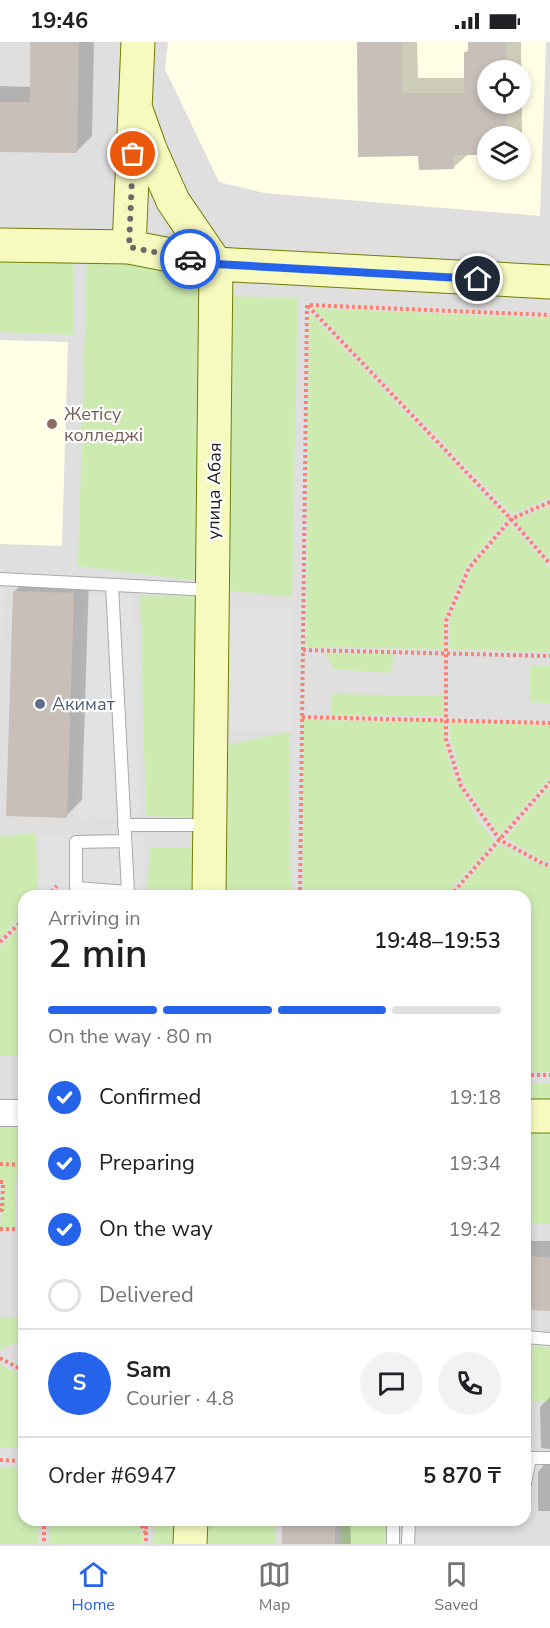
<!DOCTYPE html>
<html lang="en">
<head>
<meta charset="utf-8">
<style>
	:root { --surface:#fff; --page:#f2f2f2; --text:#202124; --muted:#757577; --line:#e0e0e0; --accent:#2563eb }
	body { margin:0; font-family:"Nunito Sans",sans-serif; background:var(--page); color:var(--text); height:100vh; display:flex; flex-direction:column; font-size:22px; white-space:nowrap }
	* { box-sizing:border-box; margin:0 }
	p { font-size:20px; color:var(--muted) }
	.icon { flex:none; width:33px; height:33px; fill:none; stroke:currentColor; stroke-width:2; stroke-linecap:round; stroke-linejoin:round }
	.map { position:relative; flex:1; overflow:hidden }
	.sheet { position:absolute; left:18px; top:848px; width:513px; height:636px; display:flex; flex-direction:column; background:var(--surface); border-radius:18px; box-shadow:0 3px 9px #0003 }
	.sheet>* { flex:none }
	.fabs { position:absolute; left:477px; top:18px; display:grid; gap:12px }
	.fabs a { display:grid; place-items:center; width:54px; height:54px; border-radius:50%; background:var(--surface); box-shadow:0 3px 9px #0003; font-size:30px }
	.pin { position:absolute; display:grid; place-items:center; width:51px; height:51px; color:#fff; margin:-26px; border:3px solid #fff; border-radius:50%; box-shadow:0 2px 6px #0007 }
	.courier { position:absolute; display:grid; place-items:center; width:60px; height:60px; margin:-30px; border:4px solid #2563eb; border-radius:50%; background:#fff; color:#222; box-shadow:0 2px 8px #0007 }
	.headline em { font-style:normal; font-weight:600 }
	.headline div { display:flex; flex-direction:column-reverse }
	.headline { display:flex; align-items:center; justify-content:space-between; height:102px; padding:0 30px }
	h1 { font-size:39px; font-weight:600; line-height:45px }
	.bar { display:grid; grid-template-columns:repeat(4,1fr); gap:9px 6px; align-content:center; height:72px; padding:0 30px }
	.bar i { height:8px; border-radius:4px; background:var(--line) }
	.bar .on { background:var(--accent) }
	.bar p { grid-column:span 4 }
	.line { display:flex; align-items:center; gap:15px; padding:0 30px; border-top:2px solid var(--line) }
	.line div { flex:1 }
	.round { display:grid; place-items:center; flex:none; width:63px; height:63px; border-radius:32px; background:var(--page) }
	ol { padding:0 30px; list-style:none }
	li { display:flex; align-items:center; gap:18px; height:66px }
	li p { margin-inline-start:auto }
	li .icon { padding:6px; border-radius:50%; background:var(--accent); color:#fff; stroke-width:4 }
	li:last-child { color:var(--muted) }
	li i { width:33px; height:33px; border:3px solid var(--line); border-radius:50% }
	.status { display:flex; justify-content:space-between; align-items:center; height:42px; padding:0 30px; background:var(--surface); direction:ltr }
	.status svg { height:16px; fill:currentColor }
	.tab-bar { display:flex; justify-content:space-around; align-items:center; height:84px; border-top:2px solid var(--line); background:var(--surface); font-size:16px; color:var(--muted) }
	.tab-bar a { display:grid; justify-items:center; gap:3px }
	.tab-bar .on { color:var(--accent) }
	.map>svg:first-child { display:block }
	.residential { fill:#e0dfdf; fill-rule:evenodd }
	.education { fill:#ffffe5; fill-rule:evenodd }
	.grass { fill:#cdebb0 }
	.parking { fill:#e2e2e2 }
	.shadow { fill:#0003; fill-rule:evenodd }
	.building { fill:#c7bfb8 }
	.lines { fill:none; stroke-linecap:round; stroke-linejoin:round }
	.lane-casing { stroke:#a9a9a9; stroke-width:14 }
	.street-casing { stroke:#a9a9a9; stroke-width:28 }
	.secondary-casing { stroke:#707d05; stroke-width:35 }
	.path { stroke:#fa8072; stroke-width:4; stroke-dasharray:3 3; stroke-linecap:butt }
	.lane { stroke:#fff; stroke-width:12 }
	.street { stroke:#fff; stroke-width:26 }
	.secondary { stroke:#f7fabf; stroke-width:33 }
	.done { stroke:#6b6a68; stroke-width:6; stroke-dasharray:0 10.8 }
	.route { stroke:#2563eb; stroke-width:8 }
	.education-dot { fill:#8d6e63; stroke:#fff; stroke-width:2 }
	.service-dot { fill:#5c6f8a; stroke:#fff; stroke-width:2 }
	.labels { text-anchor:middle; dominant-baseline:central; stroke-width:4.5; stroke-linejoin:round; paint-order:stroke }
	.education-label { font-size:18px; fill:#785e54; stroke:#fff; text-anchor:start }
	.street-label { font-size:18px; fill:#222; stroke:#fff }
	.service-label { font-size:18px; fill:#4e5e75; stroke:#fff; text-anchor:start }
</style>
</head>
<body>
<div class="status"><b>19:46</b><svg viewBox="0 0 49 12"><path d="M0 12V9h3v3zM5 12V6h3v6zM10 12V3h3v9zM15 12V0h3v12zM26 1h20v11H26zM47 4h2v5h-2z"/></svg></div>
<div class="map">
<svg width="550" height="1502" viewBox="0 0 550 1502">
	<rect width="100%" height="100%" fill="#f2efe9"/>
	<path class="residential" d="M 0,0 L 550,0 L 550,1502 L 0,1502 ZM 488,28 L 520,28 L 520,62 L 488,62 ZM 488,94 L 520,94 L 520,128 L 488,128 ZM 24,854 L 525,854 L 525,1478 L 24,1478 Z"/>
	<path class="education" d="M 168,0 L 546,0 L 540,174 L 264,151 L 219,140 L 165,27 ZM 488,28 L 520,28 L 520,62 L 488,62 ZM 488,94 L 520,94 L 520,128 L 488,128 Z
		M 0,298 L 68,300 L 62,504 L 0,502 Z"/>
	<path class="grass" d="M 0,215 L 73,215 L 74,293 L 0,290 Z
		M 87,215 L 181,232 L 205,247 L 199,539 L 78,524 Z
		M 229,254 L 298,256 L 292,555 L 220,548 Z
		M 313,266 L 550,276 L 550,456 L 512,472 Z
		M 309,270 L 507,477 L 466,524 L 444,578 L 444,607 L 306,605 Z
		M 550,464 L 550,518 L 515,478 Z
		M 511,482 L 550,527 L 550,610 L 449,607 L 449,580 L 472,525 Z
		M 140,553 L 205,553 L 202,776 L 146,774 Z
		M 325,611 L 395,612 L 390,631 L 334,627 Z
		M 530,623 L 550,624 L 550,661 L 529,660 Z
		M 332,652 L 443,654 L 444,674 L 331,673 Z
		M 304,678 L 444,680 C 442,728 469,763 494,800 L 446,853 L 303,853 Z
		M 449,680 L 550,683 L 550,735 L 500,793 L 463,740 L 450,694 Z
		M 289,690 L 291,853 L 218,854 L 220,704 Z
		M 550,744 L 550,820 L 540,817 L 506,796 Z
		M 36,791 L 38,853 L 24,854 L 24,873 L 0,896 L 0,794 Z
		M 500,802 L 534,820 L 550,826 L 550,1030 L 525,1030 L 525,854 L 454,853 Z
		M 150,805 L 198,805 L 196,853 L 147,854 Z
		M 24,881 L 24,1013 L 0,1014 L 0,905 Z
		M 525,1042 L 550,1042 L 550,1062 L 525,1062 Z
		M 0,1082 L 18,1082 L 15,1187 L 0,1187 L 3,1141 L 0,1140 Z
		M 525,1089 L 550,1089 L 550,1182 L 525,1182 Z
		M 0,1275 L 24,1275 L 24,1296 L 0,1308 Z
		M 525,1303 L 550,1305 L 550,1359 L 525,1360 Z
		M 0,1322 L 24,1335 L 24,1405 L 0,1405 Z
		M 0,1425 L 24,1426 L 24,1478 L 38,1478 L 38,1502 L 0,1502 Z
		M 49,1478 L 136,1478 L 143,1496 L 143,1502 L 49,1502 Z
		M 153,1478 L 182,1478 L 181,1502 L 153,1502 Z
		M 200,1478 L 276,1478 L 276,1502 L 199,1502 Z
		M 341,1478 L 388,1478 L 387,1502 L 341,1502 Z"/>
	<path class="parking" d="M 0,527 L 4,527 L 0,647 Z
		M 83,552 L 134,556 L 139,775 L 77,777 Z
		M 220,566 L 294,566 L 294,690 L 220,690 Z
		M 144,792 L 142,853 L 79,854 L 78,851 L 41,851 L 39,793 Z"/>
	<path class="shadow" d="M 32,0 L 94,0 L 92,94 L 76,110 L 0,109 L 0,44 L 31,45 Z
		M 358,0 L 417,0 L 418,36 L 466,36 L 465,11 L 469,7 L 469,0 L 521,0 L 522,95 L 520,97 L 520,94 L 488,94 L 453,126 L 420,112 ZM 488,28 L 520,28 L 520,62 L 488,62 Z
		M 31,533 L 89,535 L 82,758 L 66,774 L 15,549 Z
		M 525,1199 L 550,1199 L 550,1268 L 525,1267 Z
		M 550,1355 L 550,1407 L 541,1406 L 540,1365 Z
		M 550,1416 L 550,1469 L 538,1469 L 538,1430 Z
		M 283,1478 L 350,1478 L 351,1502 L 284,1502 Z"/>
	<path class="building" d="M 30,0 L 79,0 L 77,111 L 0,110 L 0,60 L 30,60 Z
		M 357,0 L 402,0 L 402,51 L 464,51 L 464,10 L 468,10 L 468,0 L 506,0 L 506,28 L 488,28 L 488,62 L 506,62 L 507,94 L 488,94 L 488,113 L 454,113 L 454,127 L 419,128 L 418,114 L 358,115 Z
		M 13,549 L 74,551 L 67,776 L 6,774 Z
		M 525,1214 L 550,1215 L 550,1269 L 525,1268 Z
		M 282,1478 L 335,1478 L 335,1502 L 282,1502 Z"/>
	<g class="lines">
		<g class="lane-casing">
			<path id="lane" d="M 0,537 L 211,548
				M 112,543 L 128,850 L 76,846 L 76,800 L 125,799
				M 124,783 L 207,783
				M 525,1295 L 550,1297
				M 525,1442 L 530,1416 L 550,1416
				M 393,1502 L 393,1478
				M 408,1502 L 409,1478"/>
		</g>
		<g class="street-casing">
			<path id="street" d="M 0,1071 L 24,1071"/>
		</g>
		<g class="secondary-casing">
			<path id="secondary" d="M 135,65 L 150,107 L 173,159 L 216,222 L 209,854
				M 0,203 L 129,205 L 216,222 L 550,240
				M 129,205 L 138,0
				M 525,1074 L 550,1074
				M 190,1502 L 191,1478"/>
		</g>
		<path class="path" d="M 308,264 L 511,477 L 550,522
			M 550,460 L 511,477 L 469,526 L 446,579 L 446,697 L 461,744 L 500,798 L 542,821 L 550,824
			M 303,608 L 550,614
			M 302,675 L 550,681
			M 47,854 L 57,844
			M 300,854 L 307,263 L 550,273
			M 450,854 L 550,740
			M 0,900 L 24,877
			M 525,1033 L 550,1033
			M 0,1122 L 24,1123
			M 0,1140 L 3,1140 L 2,1168 L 0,1168
			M 0,1187 L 24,1187
			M 0,1316 L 24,1329
			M 0,1418 L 24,1419
			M 44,1478 L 44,1502
			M 139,1478 L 145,1490
			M 146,1478 L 146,1502"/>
		<use href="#lane" class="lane"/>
		<use href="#street" class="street"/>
		<use href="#secondary" class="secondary"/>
	</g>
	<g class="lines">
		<path class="done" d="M 133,112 L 129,205 L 190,217"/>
		<path class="route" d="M 190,217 L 216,222 L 478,237"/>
	</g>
	<circle class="education-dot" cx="52" cy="382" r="6"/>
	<circle class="service-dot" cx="40" cy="662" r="6"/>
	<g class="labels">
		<g class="education-label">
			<text x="64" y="372">Жетісу<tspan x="64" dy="21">колледжі</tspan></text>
		</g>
		<g class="street-label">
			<text transform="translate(214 449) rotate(-89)">улица Абая</text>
		</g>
		<g class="service-label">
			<text x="52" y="662">Акимат</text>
		</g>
	</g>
</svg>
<div class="fabs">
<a><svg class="icon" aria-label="locate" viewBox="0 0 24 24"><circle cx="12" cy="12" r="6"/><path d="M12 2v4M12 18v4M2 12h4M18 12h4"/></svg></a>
<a><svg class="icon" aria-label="layers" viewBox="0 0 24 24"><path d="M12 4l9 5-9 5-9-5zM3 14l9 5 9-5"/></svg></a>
</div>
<div class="pin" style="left:133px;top:112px;background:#ea580c"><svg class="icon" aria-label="bag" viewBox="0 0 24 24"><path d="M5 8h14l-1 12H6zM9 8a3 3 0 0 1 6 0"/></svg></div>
<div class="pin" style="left:478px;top:237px;background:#1f2937"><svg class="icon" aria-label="home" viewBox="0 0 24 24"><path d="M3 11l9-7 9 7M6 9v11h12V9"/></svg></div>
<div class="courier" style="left:190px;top:217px"><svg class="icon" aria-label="car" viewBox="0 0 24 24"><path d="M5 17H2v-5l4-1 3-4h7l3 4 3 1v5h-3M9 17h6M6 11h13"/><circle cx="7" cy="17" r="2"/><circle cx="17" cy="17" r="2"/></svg></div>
<section class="sheet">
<div class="headline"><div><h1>2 min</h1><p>Arriving in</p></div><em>19:48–19:53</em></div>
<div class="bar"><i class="on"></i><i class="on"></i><i class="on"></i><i></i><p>On the way · 80 m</p></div>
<ol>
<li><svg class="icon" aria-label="check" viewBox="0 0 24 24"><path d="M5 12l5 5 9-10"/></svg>Confirmed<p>19:18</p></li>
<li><svg class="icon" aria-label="check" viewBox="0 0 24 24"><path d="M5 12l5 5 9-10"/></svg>Preparing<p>19:34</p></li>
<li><svg class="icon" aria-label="check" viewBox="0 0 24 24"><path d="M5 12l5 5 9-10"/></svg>On the way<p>19:42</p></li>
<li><i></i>Delivered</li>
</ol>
<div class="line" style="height:108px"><b class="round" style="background:var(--accent);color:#fff">S</b><div><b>Sam</b><p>Courier · 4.8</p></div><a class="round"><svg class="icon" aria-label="chat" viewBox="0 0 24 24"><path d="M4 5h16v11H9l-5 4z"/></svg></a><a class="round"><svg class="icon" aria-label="phone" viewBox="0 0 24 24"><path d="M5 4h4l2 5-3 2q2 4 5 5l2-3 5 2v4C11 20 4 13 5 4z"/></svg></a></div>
<div class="line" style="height:78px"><div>Order #6947</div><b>5 870 ₸</b></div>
</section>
</div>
<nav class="tab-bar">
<a class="on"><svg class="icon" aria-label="home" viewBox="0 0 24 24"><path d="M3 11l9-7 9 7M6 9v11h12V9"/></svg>Home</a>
<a><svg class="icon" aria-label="map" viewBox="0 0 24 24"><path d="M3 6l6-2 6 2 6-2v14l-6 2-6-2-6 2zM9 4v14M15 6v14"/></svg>Map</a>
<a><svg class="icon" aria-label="saved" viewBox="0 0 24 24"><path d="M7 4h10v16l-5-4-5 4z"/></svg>Saved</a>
</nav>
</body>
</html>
